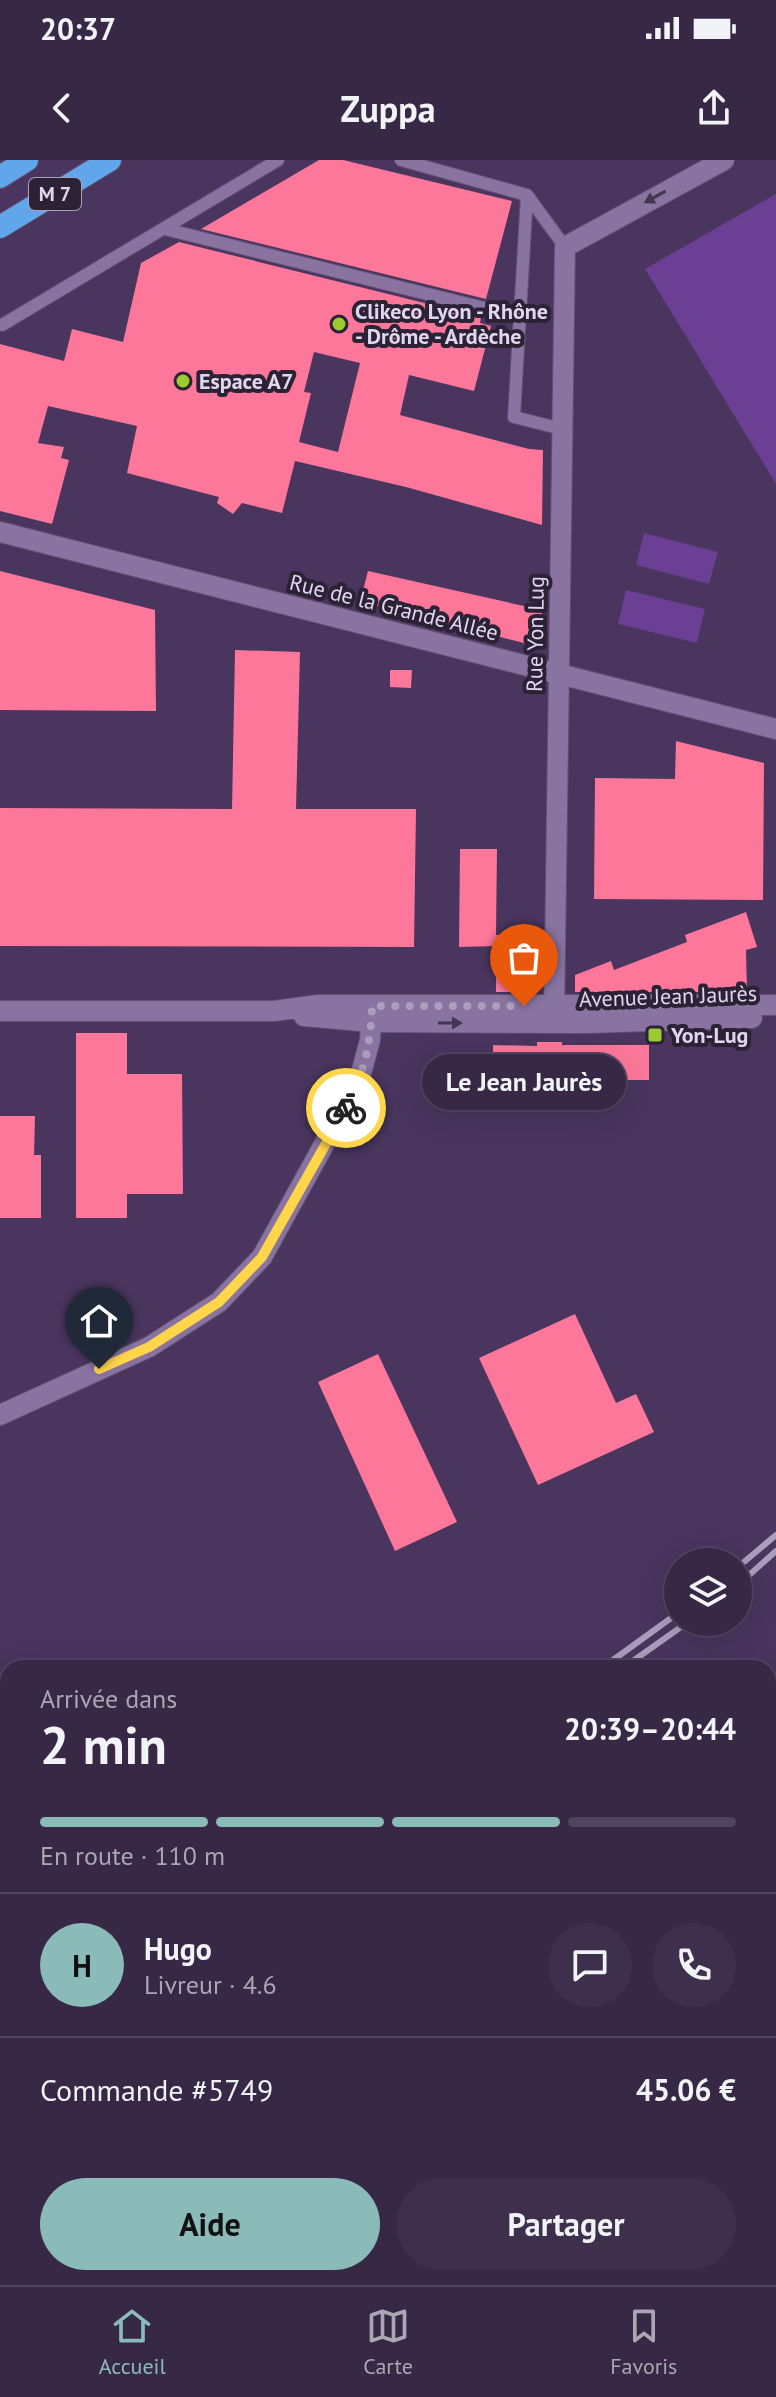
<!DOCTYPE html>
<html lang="fr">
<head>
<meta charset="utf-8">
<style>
	:root { --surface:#372846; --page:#3e304d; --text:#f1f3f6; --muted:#aaa6b3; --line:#51445f; --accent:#8bbbb9 }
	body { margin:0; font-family:"PT Sans",sans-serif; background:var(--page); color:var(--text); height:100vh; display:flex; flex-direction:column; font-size:30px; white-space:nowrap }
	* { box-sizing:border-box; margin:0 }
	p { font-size:26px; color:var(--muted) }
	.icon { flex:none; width:44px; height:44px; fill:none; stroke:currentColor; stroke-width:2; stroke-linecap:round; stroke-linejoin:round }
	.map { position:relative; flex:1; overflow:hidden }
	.drawer { position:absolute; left:0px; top:1500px; width:776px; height:626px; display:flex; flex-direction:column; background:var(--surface); border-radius:24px 24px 0 0; box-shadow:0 8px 32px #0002,0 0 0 2px var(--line) }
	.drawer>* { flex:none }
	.tools { position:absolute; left:664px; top:1388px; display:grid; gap:16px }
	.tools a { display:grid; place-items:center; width:88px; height:88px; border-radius:50%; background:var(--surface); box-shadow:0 8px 32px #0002,0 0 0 2px var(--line); font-size:40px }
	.pin { position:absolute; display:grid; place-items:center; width:68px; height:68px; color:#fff; margin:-82px -34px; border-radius:50% 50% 50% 0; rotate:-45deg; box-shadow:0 0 8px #0007 }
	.pin .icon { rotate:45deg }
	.courier { position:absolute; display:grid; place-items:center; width:80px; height:80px; margin:-40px; border:6px solid #ffd54a; border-radius:50%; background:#fff; color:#222; box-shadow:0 2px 10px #0007 }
	.bubble { position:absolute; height:56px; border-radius:28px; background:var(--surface); box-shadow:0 8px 32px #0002,0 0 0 2px var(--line); font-size:26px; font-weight:700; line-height:56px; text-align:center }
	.overview em { font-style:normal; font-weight:700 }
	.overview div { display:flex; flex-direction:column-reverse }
	.overview { display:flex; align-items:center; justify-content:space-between; height:136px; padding:0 40px }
	h1 { font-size:52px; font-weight:700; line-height:60px }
	.bar { display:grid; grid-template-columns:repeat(4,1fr); gap:12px 8px; align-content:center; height:96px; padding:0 40px }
	.bar i { height:10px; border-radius:6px; background:var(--line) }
	.bar .current { background:var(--accent) }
	.bar p { grid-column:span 4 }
	.line { display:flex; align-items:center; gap:20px; padding:0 40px; border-top:2px solid var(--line) }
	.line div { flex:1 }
	.round { display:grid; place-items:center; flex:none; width:84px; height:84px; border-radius:42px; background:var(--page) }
	.action { display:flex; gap:16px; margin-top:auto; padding:16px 40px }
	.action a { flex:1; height:92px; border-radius:48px; background:var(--accent); color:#111; font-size:32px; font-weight:700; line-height:92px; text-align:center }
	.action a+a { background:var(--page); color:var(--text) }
	.status { display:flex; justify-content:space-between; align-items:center; height:56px; padding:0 40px; background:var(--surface); direction:ltr }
	.status svg { height:22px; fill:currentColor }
	header { display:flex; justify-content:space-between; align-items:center; height:104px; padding:0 40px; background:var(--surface); font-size:36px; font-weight:700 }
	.tabs { display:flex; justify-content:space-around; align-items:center; height:112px; border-top:2px solid var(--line); background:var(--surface); font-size:22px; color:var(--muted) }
	.tabs a { display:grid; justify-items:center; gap:4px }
	.tabs .current { color:var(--accent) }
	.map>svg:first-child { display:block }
	.green { fill:#6b3f94 }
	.building { fill:#fc779a; fill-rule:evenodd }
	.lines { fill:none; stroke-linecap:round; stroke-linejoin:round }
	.service-casing { stroke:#615072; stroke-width:14 }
	.minor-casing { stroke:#615072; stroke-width:22 }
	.tertiary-casing { stroke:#615072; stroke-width:22 }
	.secondary-casing { stroke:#615072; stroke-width:22 }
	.trunk-casing { stroke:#615072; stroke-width:24 }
	.service { stroke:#8873a1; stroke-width:12 }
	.minor { stroke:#8873a1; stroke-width:20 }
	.tertiary { stroke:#8873a1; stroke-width:20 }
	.secondary { stroke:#8873a1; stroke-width:20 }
	.trunk { stroke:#61a6ea; stroke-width:22 }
	.rail { stroke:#ab9ebd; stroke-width:6 }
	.oneway { fill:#423650 }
	.done { stroke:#ab9ebc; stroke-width:8; stroke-dasharray:0 14.4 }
	.route { stroke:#ffd54a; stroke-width:10 }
	.poi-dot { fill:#9dca31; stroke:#2b2235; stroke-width:3 }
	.labels { text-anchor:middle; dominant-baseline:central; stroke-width:8; stroke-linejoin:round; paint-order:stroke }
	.shield { fill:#2b2235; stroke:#aaa0b7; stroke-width:2 }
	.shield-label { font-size:20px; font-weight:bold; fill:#e0d6ef }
	.poi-label { font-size:22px; font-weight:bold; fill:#e0d6ef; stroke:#2b2235; text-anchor:start }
	.street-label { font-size:22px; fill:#e0d6ef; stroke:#2b2235 }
</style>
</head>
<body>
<div class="status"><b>20:37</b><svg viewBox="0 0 49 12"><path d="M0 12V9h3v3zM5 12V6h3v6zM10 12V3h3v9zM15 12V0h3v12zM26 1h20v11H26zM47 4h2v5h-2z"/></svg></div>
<header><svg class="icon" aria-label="back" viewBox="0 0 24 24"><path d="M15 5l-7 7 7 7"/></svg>Zuppa<svg class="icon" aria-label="share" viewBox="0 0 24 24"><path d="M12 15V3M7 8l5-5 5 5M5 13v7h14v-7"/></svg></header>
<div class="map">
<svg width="776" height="2125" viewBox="0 0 776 2125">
	<rect width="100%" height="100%" fill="#49355e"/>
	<path class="green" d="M 776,34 L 776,324 L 645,109 Z
		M 644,373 L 718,392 L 709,424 L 636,405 Z
		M 626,430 L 705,449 L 697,483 L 618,464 Z"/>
	<path class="building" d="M 319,0 L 343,0 L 512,41 L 486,139 L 201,69 Z
		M 179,82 L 481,157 L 480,163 L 491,166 L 474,231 L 409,215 L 400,255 L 529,289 L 543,290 L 542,365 L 406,327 L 295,301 L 282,353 L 242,343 L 233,354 L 217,343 L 219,337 L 127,313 L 137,266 L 48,246 L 38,283 L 64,287 L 61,298 L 69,300 L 52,364 L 0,351 L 0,184 L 64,201 L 72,169 L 123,182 L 141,103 ZM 314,192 L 360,203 L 338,292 L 299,282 L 311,233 L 304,232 Z
		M 0,411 L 155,450 L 156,551 L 0,550 Z
		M 368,411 L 542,450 L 540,487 L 360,442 Z
		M 235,490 L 300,492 L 296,649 L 416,649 L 414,787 L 0,786 L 0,648 L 232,649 Z
		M 390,510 L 412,510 L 411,528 L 390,527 Z
		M 676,581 L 764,603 L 763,740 L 594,739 L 595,618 L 675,619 Z
		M 460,689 L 497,689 L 496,775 L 536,774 L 536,832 L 496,832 L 496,786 L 459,787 Z
		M 746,752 L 757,787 L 746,790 L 747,832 L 575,832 L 575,815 L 611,801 L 614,810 L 687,782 L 685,775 Z
		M 76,873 L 127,873 L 127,914 L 182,914 L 183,1034 L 127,1034 L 127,1058 L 76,1058 Z
		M 537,882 L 562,882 L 562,885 L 649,885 L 649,920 L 561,920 L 562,922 L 493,920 L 493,885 L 537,886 Z
		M 0,956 L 35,956 L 34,995 L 41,995 L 41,1058 L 0,1058 Z
		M 575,1154 L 616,1243 L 636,1234 L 654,1272 L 538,1325 L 479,1198 Z
		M 378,1194 L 457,1362 L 395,1391 L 318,1222 Z"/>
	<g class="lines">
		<g class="service-casing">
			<path id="service" d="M 401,0 L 527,35 L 565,87
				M 527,35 L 514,257 L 562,269
				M 165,69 L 520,157
				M 2,165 L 278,0
				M 0,1650 L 8,1649"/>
		</g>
		<g class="minor-casing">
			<path id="minor" d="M 0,372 L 776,569
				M 554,862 L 565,87 L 724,0
				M 0,1255 L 149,1187 L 219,1142 L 262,1097 L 359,921 L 370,880 L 372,846
				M 663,2118 L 663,2125
				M 174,2125 L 175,2118"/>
		</g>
		<g class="tertiary-casing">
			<path id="tertiary" d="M 768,1544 L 776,1539
				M 0,1857 L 8,1855"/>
		</g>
		<g class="secondary-casing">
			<path id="secondary" d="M 0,851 L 274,851 L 318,845 L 776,845
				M 304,856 L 372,862 L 586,863 L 752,858"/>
		</g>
		<g class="trunk-casing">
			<path id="trunk" d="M 0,17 L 27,0
				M 0,67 L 110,0"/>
		</g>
		<use href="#service" class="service"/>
		<use href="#minor" class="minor"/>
		<use href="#tertiary" class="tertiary"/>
		<use href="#secondary" class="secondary"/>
		<use href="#trunk" class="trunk"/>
		<path class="rail" d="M 738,1407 L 776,1375
			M 738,1425 L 776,1391
			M 602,1508 L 678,1453
			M 623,1508 L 688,1462
			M 0,1782 L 8,1780
			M 0,1795 L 8,1792"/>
	</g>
	<defs><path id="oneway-solid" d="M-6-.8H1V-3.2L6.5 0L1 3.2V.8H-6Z" transform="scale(2)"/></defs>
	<g class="oneway">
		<use href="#oneway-solid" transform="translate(655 37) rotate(151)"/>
		<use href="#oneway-solid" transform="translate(450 863)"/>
	</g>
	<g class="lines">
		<path class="done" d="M 346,948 C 364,914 371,883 372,846 L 524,846"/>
		<path class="route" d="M 99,1209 L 149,1187 L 219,1142 L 262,1097 L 346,948"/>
	</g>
	<g class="poi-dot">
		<circle cx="339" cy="164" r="8"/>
		<circle cx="183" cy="221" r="8"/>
		<rect x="647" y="867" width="16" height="16" rx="4"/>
	</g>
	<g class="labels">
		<rect class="shield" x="29" y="18" width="52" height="32" rx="6"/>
		<g class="shield-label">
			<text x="55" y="34">M 7</text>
		</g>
		<g class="poi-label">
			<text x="355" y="151">Clikeco Lyon - Rhône<tspan x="355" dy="25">- Drôme - Ardèche</tspan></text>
			<text x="199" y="221">Espace A7</text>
			<text x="671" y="875">Yon-Lug</text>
		</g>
		<g class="street-label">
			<text transform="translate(394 447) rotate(14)">Rue de la Grande Allée</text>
			<text transform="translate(535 474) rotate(-89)">Rue Yon Lug</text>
			<text transform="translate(668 836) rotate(-2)">Avenue Jean Jaurès</text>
		</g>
	</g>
</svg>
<div class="tools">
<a><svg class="icon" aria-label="layers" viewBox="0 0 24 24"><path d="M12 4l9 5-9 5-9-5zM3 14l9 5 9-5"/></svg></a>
</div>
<div class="pin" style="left:524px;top:846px;background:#ea580c"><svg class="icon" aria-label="bag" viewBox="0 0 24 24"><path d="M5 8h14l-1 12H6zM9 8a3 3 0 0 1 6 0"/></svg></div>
<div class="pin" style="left:99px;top:1209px;background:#1f2937"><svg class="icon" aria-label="home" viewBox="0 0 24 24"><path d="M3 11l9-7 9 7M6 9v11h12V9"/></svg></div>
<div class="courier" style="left:346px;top:948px"><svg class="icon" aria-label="bike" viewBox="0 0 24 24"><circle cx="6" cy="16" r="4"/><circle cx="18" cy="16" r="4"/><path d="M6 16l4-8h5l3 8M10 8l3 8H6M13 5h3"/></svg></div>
<div class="bubble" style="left:422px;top:894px;width:204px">Le Jean Jaurès</div>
<section class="drawer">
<div class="overview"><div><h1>2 min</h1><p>Arrivée dans</p></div><em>20:39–20:44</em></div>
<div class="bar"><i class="current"></i><i class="current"></i><i class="current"></i><i></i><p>En route · 110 m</p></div>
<div class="line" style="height:144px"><b class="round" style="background:var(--accent);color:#111">H</b><div><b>Hugo</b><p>Livreur · 4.6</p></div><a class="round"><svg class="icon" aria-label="chat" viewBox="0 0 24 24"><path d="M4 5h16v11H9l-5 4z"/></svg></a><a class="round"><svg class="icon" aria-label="phone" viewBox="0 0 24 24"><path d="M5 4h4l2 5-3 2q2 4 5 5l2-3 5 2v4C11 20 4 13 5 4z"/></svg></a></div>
<div class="line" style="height:104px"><div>Commande #5749</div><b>45.06 €</b></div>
<div class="action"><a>Aide</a><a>Partager</a></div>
</section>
</div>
<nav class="tabs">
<a class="current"><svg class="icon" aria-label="home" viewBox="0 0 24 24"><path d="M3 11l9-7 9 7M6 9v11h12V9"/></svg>Accueil</a>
<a><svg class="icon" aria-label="map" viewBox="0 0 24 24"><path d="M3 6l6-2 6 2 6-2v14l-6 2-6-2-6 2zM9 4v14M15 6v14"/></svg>Carte</a>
<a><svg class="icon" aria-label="saved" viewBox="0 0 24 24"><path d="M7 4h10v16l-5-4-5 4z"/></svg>Favoris</a>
</nav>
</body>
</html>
